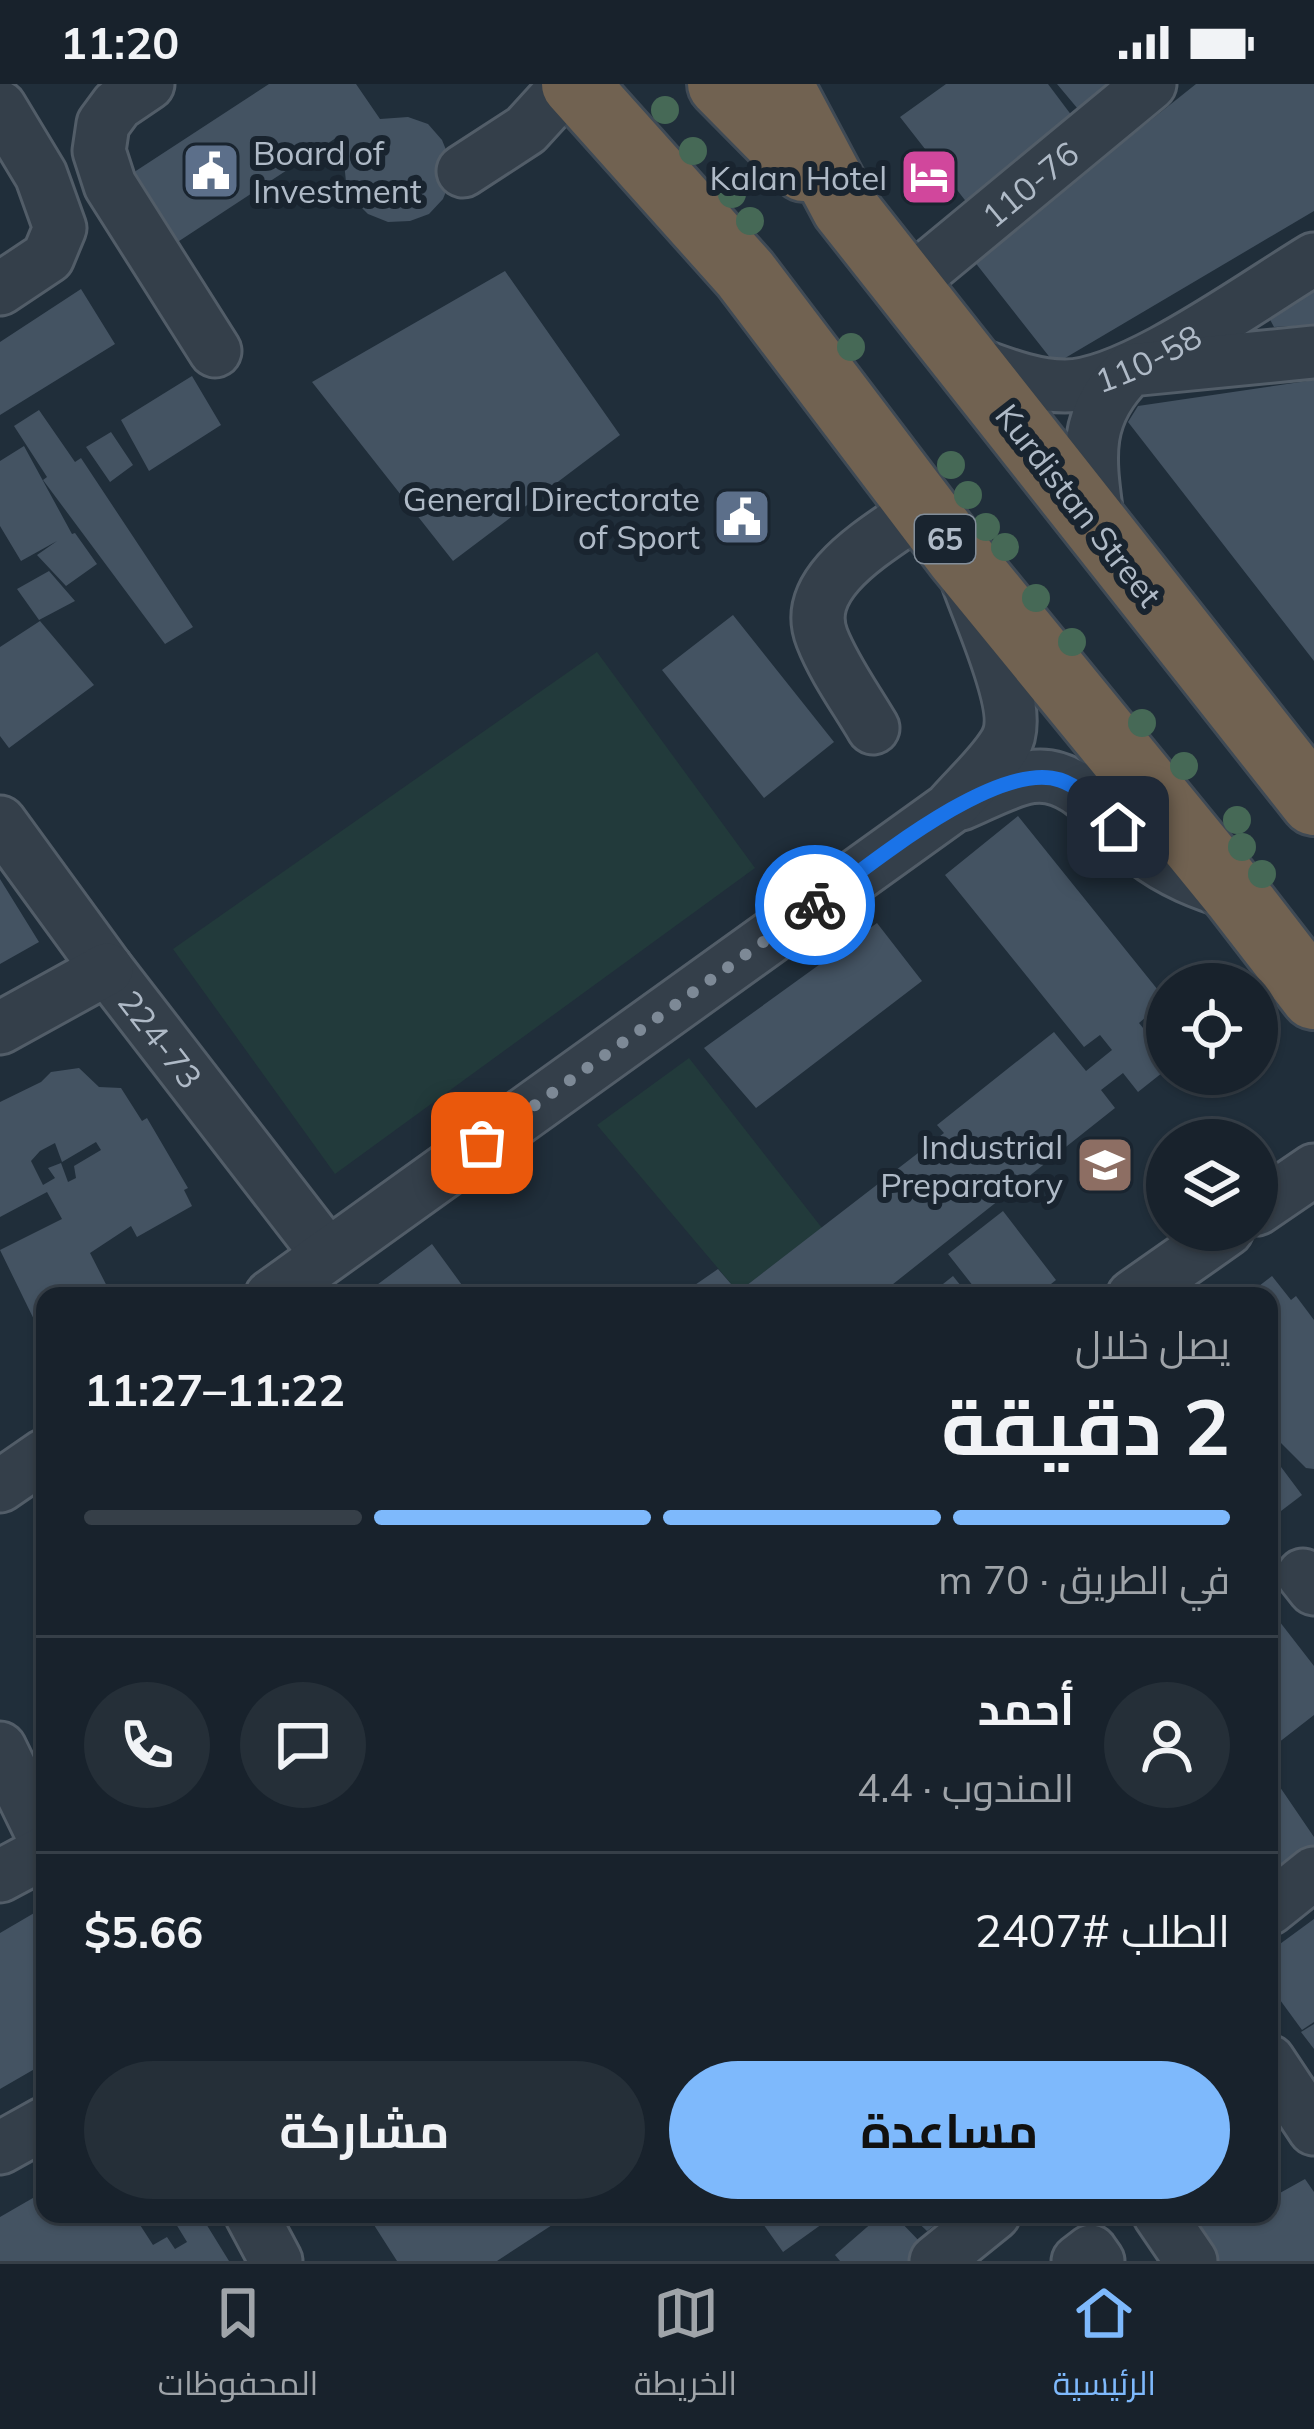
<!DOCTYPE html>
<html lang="ar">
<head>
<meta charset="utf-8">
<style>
	:root { --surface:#18222c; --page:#252f38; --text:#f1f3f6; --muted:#9fa4a9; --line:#363f48; --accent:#7eb9fc }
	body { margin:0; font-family:Mulish,Cairo,sans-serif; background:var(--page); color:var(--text); direction:rtl; height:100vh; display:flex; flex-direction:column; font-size:45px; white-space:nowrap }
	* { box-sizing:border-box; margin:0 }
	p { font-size:39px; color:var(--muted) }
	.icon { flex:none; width:66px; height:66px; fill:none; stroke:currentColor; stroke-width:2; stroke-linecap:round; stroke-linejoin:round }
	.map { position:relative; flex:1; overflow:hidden; direction:ltr }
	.sheet { position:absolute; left:36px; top:1203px; width:1242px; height:936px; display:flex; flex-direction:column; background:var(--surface); border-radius:24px; box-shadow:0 3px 9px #0004,0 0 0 3px var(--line); direction:rtl }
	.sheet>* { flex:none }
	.controls { position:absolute; left:1146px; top:879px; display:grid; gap:24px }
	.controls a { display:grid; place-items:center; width:132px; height:132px; border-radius:50%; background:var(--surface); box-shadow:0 3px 9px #0004,0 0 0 3px var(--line); font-size:60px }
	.pin { position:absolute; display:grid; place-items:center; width:102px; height:102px; color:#fff; margin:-51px; border-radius:24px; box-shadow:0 6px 18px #0006 }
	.courier { position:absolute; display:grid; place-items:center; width:120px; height:120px; margin:-60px; border:9px solid #1a73e8; border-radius:50%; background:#fff; color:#222; box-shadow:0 3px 15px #0007 }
	.summary em { font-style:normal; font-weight:700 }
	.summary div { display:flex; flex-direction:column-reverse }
	.summary { display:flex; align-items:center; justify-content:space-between; height:204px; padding:0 48px }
	h1 { font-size:78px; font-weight:700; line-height:90px }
	.bar { display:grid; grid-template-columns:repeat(4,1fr); gap:18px 12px; align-content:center; height:144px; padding:0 48px }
	.bar i { height:15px; border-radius:9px; background:var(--line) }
	.bar .on { background:var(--accent) }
	.bar p { grid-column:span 4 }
	.line { display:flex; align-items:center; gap:30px; padding:0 48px; border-top:3px solid var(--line) }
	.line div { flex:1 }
	.round { display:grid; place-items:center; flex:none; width:126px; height:126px; border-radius:63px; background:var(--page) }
	.action { display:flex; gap:24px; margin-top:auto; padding:24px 48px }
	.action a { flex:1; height:138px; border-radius:72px; background:var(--accent); color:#111; font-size:48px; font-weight:700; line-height:138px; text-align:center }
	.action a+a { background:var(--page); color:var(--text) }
	.status { display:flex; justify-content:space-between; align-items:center; height:84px; padding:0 60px; background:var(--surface); direction:ltr }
	.status svg { height:33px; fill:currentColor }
	.menu { display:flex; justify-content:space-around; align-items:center; height:168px; border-top:3px solid var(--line); background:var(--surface); font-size:33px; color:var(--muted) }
	.menu a { display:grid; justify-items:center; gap:6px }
	.menu .on { color:var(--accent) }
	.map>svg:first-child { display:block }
	.pitch { fill:#223a3b }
	.building { fill:#445362; fill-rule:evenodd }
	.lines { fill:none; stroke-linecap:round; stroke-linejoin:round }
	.minor-casing { stroke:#525d68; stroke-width:57 }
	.highway-casing { stroke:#3f4a55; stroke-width:72 }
	.minor { stroke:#343f4a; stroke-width:51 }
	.highway { stroke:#716251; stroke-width:66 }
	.tree { fill:#466956 }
	.done { stroke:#7d8996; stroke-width:12; stroke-dasharray:0 21.6 }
	.route { stroke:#1a73e8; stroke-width:15 }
	.labels { text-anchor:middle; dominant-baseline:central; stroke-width:12; stroke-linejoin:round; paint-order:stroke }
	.shield { fill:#19242f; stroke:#828d99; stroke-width:3 }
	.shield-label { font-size:30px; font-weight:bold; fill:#afbac7 }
	.poi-label { font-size:33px; fill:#afbac7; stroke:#19242f; text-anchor:end }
	.street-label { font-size:33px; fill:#afbac7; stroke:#19242f }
</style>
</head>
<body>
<div class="status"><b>11:20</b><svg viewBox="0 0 49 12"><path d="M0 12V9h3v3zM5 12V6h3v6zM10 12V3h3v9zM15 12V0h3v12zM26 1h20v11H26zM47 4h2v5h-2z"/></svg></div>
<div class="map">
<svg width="1314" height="2177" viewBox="0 0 1314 2177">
	<rect width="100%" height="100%" fill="#202e3a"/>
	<path class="pitch" d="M 597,568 L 755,784 L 335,1090 L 173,865 Z
		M 689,974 L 822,1144 L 738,1208 L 597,1041 Z"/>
	<path class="building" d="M 269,0 L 356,0 L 380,35 L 408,33 L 428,40 L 442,56 L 449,73 L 451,95 L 443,115 L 429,130 L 410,137 L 388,138 L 368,130 L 354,116 L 346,98 L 344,78 L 349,65 L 339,52 L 170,163 L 122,96 Z
		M 946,0 L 1048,0 L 1078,40 L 968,120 L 900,33 Z
		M 1057,0 L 1121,0 L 1083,31 Z
		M 1196,0 L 1314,0 L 1314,127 L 1055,280 L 974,177 Z
		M 505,187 L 620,351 L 453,477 L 312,298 Z
		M 1314,199 L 1314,241 L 1274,243 L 1267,230 Z
		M 81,205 L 115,260 L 0,331 L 0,258 Z
		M 192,292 L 221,341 L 149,387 L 121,336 Z
		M 1314,296 L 1314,577 L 1128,338 L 1138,322 Z
		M 39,326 L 75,378 L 81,374 L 193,543 L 165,560 L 43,396 L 47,393 L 14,342 Z
		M 111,348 L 133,381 L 110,398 L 86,363 Z
		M 24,362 L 72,450 L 75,449 L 97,480 L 66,502 L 37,471 L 57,457 L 21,477 L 0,442 L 0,377 Z
		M 49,487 L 75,517 L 39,536 L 17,505 Z
		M 733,531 L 834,658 L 764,714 L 662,586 Z
		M 40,537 L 94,601 L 9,664 L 0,652 L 0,563 Z
		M 1018,732 L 1166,916 L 1139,939 L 1152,955 L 1167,943 L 1167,985 L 1138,1008 L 1123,989 L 1101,1006 L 1115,1024 L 878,1212 L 679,1212 L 718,1185 L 738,1208 L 944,1049 L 937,1041 L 1054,948 L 1086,987 L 1112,966 L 1100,951 L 1084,963 L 945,791 Z
		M 0,795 L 39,858 L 0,880 Z
		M 877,839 L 922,897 L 756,1024 L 704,964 Z
		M 79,984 L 99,1003 L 121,1004 L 142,1037 L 147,1034 L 188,1104 L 184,1106 L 192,1122 L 137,1153 L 131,1142 L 90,1169 L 112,1212 L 45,1212 L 45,1258 L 0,1166 L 62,1135 L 47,1108 L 0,1133 L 0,1018 L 41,998 L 51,988 ZM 96,1058 L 101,1066 L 74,1082 L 76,1094 L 68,1098 L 61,1079 L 48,1084 L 55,1094 L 43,1101 L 31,1077 L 40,1067 L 55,1059 L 62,1078 Z
		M 1003,1127 L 1056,1196 L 1036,1212 L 981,1212 L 948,1170 Z
		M 432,1160 L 470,1212 L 362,1212 Z
		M 953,1192 L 969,1212 L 928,1212 Z
		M 1272,1192 L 1291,1216 L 1296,1212 L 1314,1236 L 1314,1385 L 1306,1384 L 1269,1347 L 1269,1212 L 1246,1212 Z
		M 1269,1367 L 1302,1411 L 1281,1427 L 1269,1412 Z
		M 1269,1524 L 1314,1582 L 1314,1631 L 1269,1666 Z
		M 1269,1687 L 1314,1753 L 1314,1774 L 1269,1808 Z
		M 41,1825 L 45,1832 L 45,1979 L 0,2005 L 0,1849 Z
		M 1314,1835 L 1314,1938 L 1302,1946 L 1269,1901 L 1269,1868 Z
		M 1314,1940 L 1314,1965 L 1301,1948 Z
		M 1305,2095 L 1314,2108 L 1314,2177 L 1216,2177 L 1195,2146 L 1222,2130 L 1269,2130 L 1269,2115 Z
		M 45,2107 L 45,2130 L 133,2130 L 153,2161 L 167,2153 L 175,2165 L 187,2158 L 176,2140 L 192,2130 L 200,2130 L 229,2177 L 0,2177 L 0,2133 Z
		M 367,2130 L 569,2130 L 497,2177 L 397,2177 Z
		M 756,2130 L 836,2130 L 783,2168 Z
		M 882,2130 L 893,2130 L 925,2163 L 909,2177 L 840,2177 L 835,2171 Z
		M 909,2130 L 949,2130 L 927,2147 Z"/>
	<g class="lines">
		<g class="minor-casing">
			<g id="minor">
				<path d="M 148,0 L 117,21 L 103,40 L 99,67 L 110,101 L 215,267"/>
				<path d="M 0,23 L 41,91 L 60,144 L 48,173 L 0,205"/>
				<path d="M 463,87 L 526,46 L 568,0"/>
				<path id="s1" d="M 907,201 L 1150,0"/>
				<path id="s2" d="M 965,276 C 997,287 1030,302 1065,302 C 1130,302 1254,211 1314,175"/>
				<path d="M 1099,448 C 1091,382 1078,337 1130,286 L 1314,268"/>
				<path d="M 873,644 C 856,615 834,585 822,554 C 799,496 883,453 922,424"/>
				<path d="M 961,720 C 983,711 1007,697 1030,693 C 1078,684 1111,741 1143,766 C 1171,788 1202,800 1235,810"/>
				<path id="s3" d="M 0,738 L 107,885 L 327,1170"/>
				<path d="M 0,944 L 107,885"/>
				<path d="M 1257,1125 L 1314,1086"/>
				<path d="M 271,1212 L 949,725 C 967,704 991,683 1005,660 C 1026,628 980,534 968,498"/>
				<path d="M 1133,1212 L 1227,1146"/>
				<path d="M 0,1402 L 45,1371"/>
				<path d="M 1303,1491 L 1314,1505"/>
				<path d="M 0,1664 L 45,1756"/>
				<path d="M 0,1792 L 45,1768"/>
				<path d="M 1269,1825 L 1314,1789"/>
				<path d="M 1269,1977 L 1314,2045"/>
				<path d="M 0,2064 L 45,2039"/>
				<path d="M 251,2130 L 276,2177"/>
				<path d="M 1159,2130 L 1191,2177"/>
				<path d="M 936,2177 L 994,2130"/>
				<path d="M 1078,2177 L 1091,2167 L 1098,2177"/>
			</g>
		</g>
		<g class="highway-casing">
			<path id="highway" d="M 575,0 L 745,190 L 959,472 L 1236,811 L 1314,912
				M 721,0 L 804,84
				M 779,0 L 845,124 L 1314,718"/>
		</g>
		<use href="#minor" class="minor"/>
		<use href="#highway" class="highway"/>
	</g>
	<g class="tree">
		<circle cx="665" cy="26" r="14"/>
		<circle cx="693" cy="67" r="14"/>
		<circle cx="732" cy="110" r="14"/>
		<circle cx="750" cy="137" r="14"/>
		<circle cx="851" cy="263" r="14"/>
		<circle cx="951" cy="381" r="14"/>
		<circle cx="968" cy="411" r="14"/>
		<circle cx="986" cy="443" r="14"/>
		<circle cx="1005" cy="463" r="14"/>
		<circle cx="1036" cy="514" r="14"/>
		<circle cx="1072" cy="558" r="14"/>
		<circle cx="1142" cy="639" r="14"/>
		<circle cx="1184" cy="682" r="14"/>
		<circle cx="1237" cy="736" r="14"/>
		<circle cx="1242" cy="763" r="14"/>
		<circle cx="1262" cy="790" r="14"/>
	</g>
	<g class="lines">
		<path class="done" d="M 482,1059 L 815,821"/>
		<path class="route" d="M 815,821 C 866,784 996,675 1060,696 C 1084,704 1100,726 1118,743"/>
	</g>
	<defs>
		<g id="civic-square" transform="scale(3)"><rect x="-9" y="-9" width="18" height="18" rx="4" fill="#5c6f8a" stroke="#19242f"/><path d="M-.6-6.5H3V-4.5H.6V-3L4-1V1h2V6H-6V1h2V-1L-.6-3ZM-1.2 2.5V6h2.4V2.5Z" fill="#fff"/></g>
		<g id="hotel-square" transform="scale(3)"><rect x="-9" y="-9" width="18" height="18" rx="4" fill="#d1479c" stroke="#19242f"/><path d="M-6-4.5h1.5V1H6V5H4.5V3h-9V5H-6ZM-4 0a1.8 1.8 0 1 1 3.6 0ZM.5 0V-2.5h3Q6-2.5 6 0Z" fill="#fff"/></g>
		<g id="school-square" transform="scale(3)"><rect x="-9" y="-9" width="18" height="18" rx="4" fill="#8d6e63" stroke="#19242f"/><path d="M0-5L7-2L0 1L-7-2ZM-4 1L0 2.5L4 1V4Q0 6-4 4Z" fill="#fff"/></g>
	</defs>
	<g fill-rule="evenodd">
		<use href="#civic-square" x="211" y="87"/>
		<use href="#hotel-square" x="929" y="93"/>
		<use href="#civic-square" x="742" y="433"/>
		<use href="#school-square" x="1105" y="1081"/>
	</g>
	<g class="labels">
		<rect class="shield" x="915" y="431" width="60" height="48" rx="9"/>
		<g class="shield-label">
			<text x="945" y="455">65</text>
		</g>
		<g class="poi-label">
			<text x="253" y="68" text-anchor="start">Board of<tspan x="253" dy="38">Investment</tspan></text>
			<text x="887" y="93">Kalan Hotel</text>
			<text x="700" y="414">General Directorate<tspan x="700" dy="38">of Sport</tspan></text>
			<text x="1063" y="1062">Industrial<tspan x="1063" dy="38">Preparatory</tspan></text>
		</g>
		<g class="street-label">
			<text stroke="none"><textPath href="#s1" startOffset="159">110-76</textPath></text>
			<text stroke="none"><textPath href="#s2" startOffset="192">110-58</textPath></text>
			<text transform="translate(1079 421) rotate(52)">Kurdistan Street</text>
			<text stroke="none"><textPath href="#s3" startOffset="270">224-73</textPath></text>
		</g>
	</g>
</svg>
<div class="controls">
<a><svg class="icon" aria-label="locate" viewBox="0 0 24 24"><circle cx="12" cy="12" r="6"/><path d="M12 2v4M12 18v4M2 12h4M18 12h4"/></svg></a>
<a><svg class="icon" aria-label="layers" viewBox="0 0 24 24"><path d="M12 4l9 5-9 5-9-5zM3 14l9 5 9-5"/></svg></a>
</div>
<div class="pin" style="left:482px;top:1059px;background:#ea580c"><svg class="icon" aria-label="bag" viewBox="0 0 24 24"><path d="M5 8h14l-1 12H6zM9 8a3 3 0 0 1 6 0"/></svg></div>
<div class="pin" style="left:1118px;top:743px;background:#1f2937"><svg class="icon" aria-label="home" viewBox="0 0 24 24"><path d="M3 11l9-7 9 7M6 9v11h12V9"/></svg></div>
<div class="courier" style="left:815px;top:821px"><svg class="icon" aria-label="bike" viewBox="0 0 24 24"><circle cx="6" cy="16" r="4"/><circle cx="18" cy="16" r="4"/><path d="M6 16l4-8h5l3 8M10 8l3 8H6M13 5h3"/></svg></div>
<section class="sheet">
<div class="summary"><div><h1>2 دقيقة</h1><p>يصل خلال</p></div><em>11:22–11:27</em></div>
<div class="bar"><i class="on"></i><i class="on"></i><i class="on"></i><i></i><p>في الطريق · 70 m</p></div>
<div class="line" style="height:216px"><a class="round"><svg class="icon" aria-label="person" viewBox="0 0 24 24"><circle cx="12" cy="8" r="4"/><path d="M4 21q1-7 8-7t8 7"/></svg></a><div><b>أحمد</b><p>المندوب · 4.4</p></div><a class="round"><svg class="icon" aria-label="chat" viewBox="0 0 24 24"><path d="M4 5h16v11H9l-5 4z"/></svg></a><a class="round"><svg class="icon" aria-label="phone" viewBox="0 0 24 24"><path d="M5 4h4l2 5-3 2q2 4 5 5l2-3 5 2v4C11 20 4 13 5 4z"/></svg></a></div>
<div class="line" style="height:156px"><div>الطلب #2407</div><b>$5.66</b></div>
<div class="action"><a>مساعدة</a><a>مشاركة</a></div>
</section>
</div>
<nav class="menu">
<a class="on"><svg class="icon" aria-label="home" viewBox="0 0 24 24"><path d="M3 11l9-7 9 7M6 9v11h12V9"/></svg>الرئيسية</a>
<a><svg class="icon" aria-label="map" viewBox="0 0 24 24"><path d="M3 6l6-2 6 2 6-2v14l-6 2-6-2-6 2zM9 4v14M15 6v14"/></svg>الخريطة</a>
<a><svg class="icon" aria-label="saved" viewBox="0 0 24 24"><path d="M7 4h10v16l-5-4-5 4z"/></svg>المحفوظات</a>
</nav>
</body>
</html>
